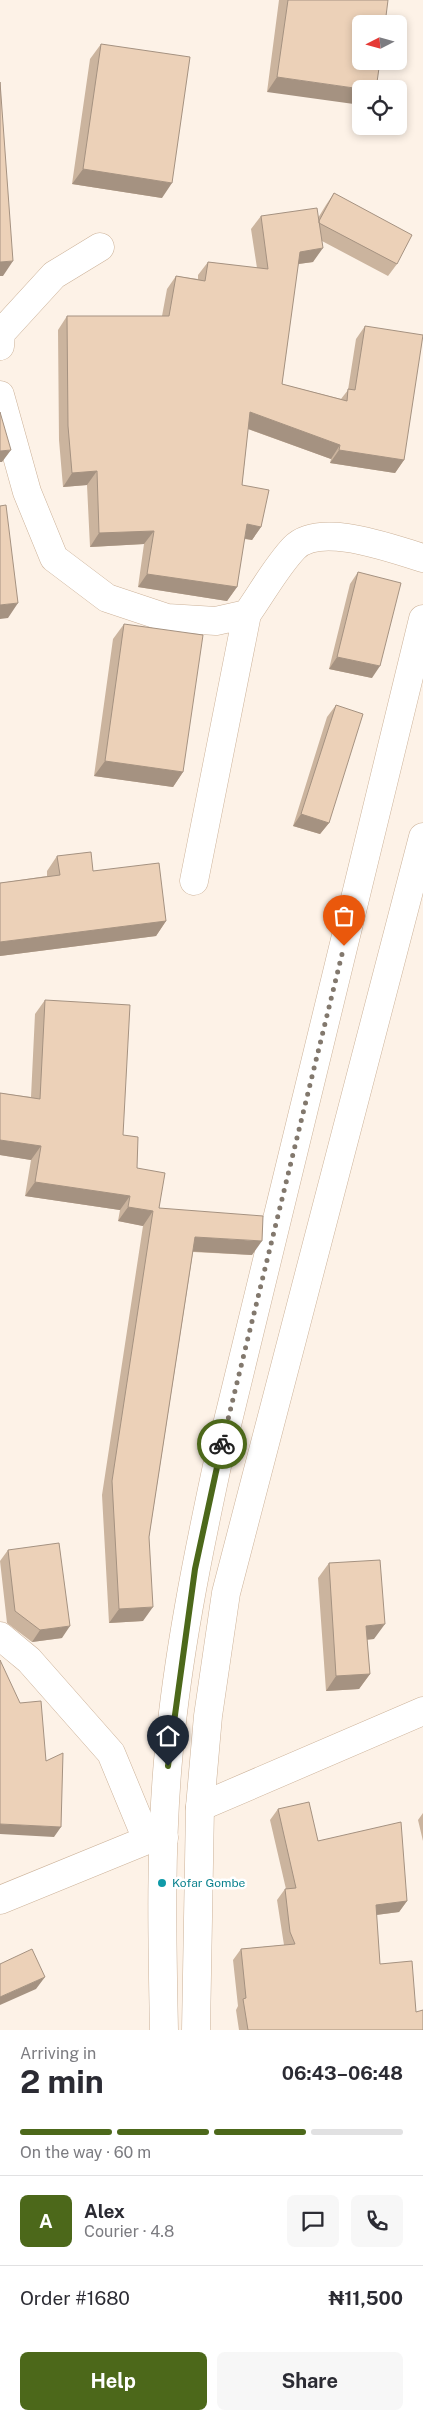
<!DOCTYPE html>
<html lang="en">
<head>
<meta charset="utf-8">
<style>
	:root { --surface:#fff; --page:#f7f7f7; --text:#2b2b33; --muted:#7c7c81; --line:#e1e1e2; --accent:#4c681a }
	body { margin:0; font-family:"Public Sans",sans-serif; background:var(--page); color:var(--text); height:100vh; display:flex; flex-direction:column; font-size:19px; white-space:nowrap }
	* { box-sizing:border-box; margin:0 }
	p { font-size:16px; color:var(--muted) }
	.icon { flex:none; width:28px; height:28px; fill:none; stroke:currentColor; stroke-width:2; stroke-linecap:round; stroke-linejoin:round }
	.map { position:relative; height:2030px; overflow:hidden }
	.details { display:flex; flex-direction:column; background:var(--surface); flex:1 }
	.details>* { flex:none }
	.needle { width:32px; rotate:264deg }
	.fabs { position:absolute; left:352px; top:15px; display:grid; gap:10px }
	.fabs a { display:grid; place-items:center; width:55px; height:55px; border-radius:8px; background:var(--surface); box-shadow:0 2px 8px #0003; font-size:25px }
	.pin { position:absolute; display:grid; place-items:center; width:42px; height:42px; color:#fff; margin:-51px -21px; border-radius:50% 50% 50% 0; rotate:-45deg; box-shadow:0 0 5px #0007 }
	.pin .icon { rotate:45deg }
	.courier { position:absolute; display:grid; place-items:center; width:50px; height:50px; margin:-25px; border:4px solid #4c681a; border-radius:50%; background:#fff; color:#222; box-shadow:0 1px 6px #0007 }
	.overview em { font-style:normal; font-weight:700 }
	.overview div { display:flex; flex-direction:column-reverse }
	.overview { display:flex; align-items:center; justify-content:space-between; height:85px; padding:0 20px }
	h1 { font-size:32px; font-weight:700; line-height:38px }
	.bar { display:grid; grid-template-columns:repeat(4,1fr); gap:8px 5px; align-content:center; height:60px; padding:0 20px }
	.bar i { height:6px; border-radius:4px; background:var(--line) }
	.bar .current { background:var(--accent) }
	.bar p { grid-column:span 4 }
	.line { display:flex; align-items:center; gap:12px; padding:0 20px; border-top:1px solid var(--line) }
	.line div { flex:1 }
	.round { display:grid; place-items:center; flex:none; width:52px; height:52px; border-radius:8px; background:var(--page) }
	.cta { display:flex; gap:10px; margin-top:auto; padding:10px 20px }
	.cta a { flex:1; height:58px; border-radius:8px; background:var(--accent); color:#fff; font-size:20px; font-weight:700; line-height:58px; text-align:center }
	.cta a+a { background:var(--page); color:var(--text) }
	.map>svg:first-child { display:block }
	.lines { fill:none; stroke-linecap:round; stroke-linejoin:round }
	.minor-casing { stroke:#ccb299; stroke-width:29 }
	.highway-casing { stroke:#ccb299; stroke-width:29 }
	.minor { stroke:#fff; stroke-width:28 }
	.highway { stroke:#fff; stroke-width:28 }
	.wall { fill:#cbb49e }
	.shaded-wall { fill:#a59281 }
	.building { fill:#ecd1b8; stroke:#a59281 }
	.done { stroke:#82786d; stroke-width:5; stroke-dasharray:0 9 }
	.route { stroke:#4c681a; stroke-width:6 }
	.culture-dot { fill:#0f9aa8; stroke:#fff; stroke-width:2 }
	.labels { text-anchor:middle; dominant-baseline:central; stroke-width:5; stroke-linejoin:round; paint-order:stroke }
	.culture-label { font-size:12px; fill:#0d838f; stroke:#fff; text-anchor:start }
</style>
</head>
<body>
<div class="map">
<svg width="423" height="2030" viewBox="0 0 423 2030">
	<rect width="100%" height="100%" fill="#fdf2e7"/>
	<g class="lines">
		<g class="minor-casing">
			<path id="minor" d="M 0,346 L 1,333 L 54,275 L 100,247
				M 0,395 L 27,492 L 54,558 L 107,598 L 167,618 L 216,621 L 247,614 C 262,593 276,567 294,548 C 320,521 392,549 423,558
				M 194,881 L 247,614
				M 0,1636 L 29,1660 L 111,1753 L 147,1840
				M 200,1807 L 423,1711
				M 0,1900 L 147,1840 L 164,1838"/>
		</g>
		<g class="highway-casing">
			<path id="highway" d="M 164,2030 C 162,1937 160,1842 169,1750 C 178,1654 197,1559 217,1466 L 423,619
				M 196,2030 L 200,1807 L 208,1716 L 226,1593 L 423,837"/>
		</g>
		<use href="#minor" class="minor"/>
		<use href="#highway" class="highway"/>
	</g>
	<path class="wall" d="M 279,0 L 388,0 L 267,92 Z
		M 101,44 L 162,198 L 72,184 L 90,59 Z
		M 334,193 L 397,264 L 388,276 L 322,241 L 313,262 L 298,264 L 282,384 L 341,399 L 348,390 L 356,339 L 365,326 L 404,460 L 395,473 L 330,463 L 331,459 L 248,429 L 242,485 L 261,527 L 252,540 L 244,539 L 237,587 L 227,601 L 138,587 L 144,544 L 90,547 L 87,485 L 63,487 L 59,440 L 58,330 L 67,316 L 162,316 L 167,289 L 176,276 L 198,279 L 198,275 L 208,262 L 257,268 L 251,229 L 261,216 L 318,218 L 326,205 Z
		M 358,572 L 372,678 L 329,669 L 350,584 Z
		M 124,624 L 183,772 L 173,787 L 94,776 L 113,639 Z
		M 336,705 L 329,823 L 320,834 L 293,826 L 327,717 Z
		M 57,856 L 93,871 L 166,921 L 156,936 L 0,956 L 0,883 L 47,876 L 47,871 Z
		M 45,1000 L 123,1135 L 137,1168 L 159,1208 L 252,1255 L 193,1252 L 149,1537 L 143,1621 L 109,1623 L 102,1495 L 143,1226 L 118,1221 L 120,1210 L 25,1196 L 31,1160 L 0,1155 L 0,1093 L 31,1097 L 35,1014 Z
		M 8,1550 L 62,1638 L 32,1642 L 7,1623 L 0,1561 Z
		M 329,1563 L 374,1639 L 367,1640 L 370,1674 L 359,1689 L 326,1691 L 318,1578 Z
		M 278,1809 L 318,1841 L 407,1901 L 399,1912 L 376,1915 L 380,1964 L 416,2012 L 423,2030 L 239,2030 L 236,2010 L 238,2006 L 233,1960 L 241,1949 L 284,1945 L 277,1900 L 285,1889 L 286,1889 L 270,1820 Z
		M 423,1813 L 423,1841 L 418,1820 Z"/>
	<path class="shaded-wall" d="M 277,77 L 361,89 L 361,105 L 267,92 Z
		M 83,169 L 172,183 L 162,198 L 72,184 Z
		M 323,248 L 313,262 L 291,265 L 300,252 Z
		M 13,261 L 3,276 L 0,276 L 0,262 Z
		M 250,412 L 340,445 L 331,459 L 240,426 Z
		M 11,450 L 2,462 L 0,462 L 0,451 Z
		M 339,450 L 404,460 L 395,473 L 330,463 Z
		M 97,471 L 87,485 L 63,487 L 72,473 Z
		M 247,524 L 261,527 L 252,540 L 237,537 Z
		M 154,531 L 144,544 L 90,547 L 99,533 Z
		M 147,574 L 237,587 L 227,601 L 138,587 Z
		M 18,603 L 8,618 L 0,619 L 0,605 Z
		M 337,657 L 380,666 L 372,678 L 329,669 Z
		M 105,761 L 183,772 L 173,787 L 94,776 Z
		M 301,814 L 329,823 L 320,834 L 293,826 Z
		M 166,921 L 156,936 L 0,956 L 0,942 Z
		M 0,1140 L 41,1146 L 31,1160 L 0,1155 Z
		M 35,1182 L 130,1196 L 120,1210 L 25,1196 Z
		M 128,1207 L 153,1211 L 143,1226 L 118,1221 Z
		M 195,1237 L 262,1241 L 252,1255 L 185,1251 Z
		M 153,1607 L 143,1621 L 109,1623 L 119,1609 Z
		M 385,1624 L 374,1639 L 356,1640 L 366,1626 Z
		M 70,1626 L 62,1638 L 32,1642 L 40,1630 Z
		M 370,1674 L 359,1689 L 326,1691 L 336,1676 Z
		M 0,1824 L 61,1827 L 54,1837 L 0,1834 Z
		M 407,1901 L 399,1912 L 368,1916 L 376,1905 Z
		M 45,1977 L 36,1989 L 0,2005 L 0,1997 Z"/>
	<path class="building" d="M 288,0 L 388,0 L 385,24 L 361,24 L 361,61 L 380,61 L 376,89 L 361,89 L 277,77 Z
		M 101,44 L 190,57 L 172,183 L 83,169 Z
		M 0,82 L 13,261 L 0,262 Z
		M 334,193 L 412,235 L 397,264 L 319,223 L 319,221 Z
		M 317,208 L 323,248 L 300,252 L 282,384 L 347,401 L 348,389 L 355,390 L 365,326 L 423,335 L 404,460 L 339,450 L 340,445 L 250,412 L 242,485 L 269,490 L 261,527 L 247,524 L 237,587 L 147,574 L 154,531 L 99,533 L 97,471 L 72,473 L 68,426 L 67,316 L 169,316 L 176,276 L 205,281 L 208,262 L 268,269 L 261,216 Z
		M 0,412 L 11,450 L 0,451 Z
		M 6,505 L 18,603 L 0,605 L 0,506 Z
		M 358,572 L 401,583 L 380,666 L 337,657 Z
		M 124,624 L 203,635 L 183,772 L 105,761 Z
		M 336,705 L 363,714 L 329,823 L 301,814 Z
		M 91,852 L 93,871 L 159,863 L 166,921 L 0,942 L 0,883 L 60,875 L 57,856 Z
		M 45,1000 L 130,1005 L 123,1135 L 138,1137 L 137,1168 L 165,1173 L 159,1208 L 263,1216 L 262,1241 L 195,1237 L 149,1537 L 153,1607 L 119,1609 L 112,1481 L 153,1211 L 128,1207 L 130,1196 L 35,1182 L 41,1146 L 0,1140 L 0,1093 L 40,1099 Z
		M 59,1543 L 70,1626 L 40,1630 L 15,1611 L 8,1550 Z
		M 380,1560 L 385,1624 L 366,1626 L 370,1674 L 336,1676 L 329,1563 Z
		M 0,1660 L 20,1703 L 41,1701 L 46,1761 L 63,1753 L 61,1827 L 0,1824 Z
		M 309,1802 L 318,1841 L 401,1822 L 407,1901 L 376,1905 L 380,1964 L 412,1961 L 416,2012 L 423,2010 L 423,2030 L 248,2030 L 243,1999 L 246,1998 L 241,1949 L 295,1944 L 290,1932 L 285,1889 L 296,1888 L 278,1809 Z
		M 32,1949 L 45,1977 L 0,1997 L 0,1964 Z"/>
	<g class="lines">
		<path class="done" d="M 222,1444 L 344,946"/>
		<path class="route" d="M 168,1766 L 195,1569 L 222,1444"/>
	</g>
	<circle class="culture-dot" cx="162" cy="1883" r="5"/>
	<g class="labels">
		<g class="culture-label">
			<text x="172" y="1883">Kofar Gombe</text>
		</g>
	</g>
</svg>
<div class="fabs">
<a><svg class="needle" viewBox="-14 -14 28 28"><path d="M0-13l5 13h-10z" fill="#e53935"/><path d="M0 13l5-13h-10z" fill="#7c7c81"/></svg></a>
<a><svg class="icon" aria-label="locate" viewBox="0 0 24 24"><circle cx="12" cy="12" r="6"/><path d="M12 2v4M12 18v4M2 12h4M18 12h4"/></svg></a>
</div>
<div class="pin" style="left:344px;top:946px;background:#ea580c"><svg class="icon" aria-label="bag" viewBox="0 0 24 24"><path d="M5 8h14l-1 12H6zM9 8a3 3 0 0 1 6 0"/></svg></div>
<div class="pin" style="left:168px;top:1766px;background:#1f2937"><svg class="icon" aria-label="home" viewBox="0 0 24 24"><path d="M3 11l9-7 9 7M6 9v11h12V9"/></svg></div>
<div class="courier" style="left:222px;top:1444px"><svg class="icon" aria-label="bike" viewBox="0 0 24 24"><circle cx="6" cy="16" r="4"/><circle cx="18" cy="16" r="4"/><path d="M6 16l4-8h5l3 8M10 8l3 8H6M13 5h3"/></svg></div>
</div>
<section class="details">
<div class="overview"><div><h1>2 min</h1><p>Arriving in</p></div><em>06:43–06:48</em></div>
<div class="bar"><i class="current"></i><i class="current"></i><i class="current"></i><i></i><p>On the way · 60 m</p></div>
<div class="line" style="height:90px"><b class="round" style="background:var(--accent);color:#fff">A</b><div><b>Alex</b><p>Courier · 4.8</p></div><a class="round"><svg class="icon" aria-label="chat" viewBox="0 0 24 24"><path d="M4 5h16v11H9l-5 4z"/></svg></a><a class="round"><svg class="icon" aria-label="phone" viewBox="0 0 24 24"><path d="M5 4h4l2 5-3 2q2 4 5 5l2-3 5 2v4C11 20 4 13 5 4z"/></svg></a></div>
<div class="line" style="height:65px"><div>Order #1680</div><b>₦11,500</b></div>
<div class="cta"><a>Help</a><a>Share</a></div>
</section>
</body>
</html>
